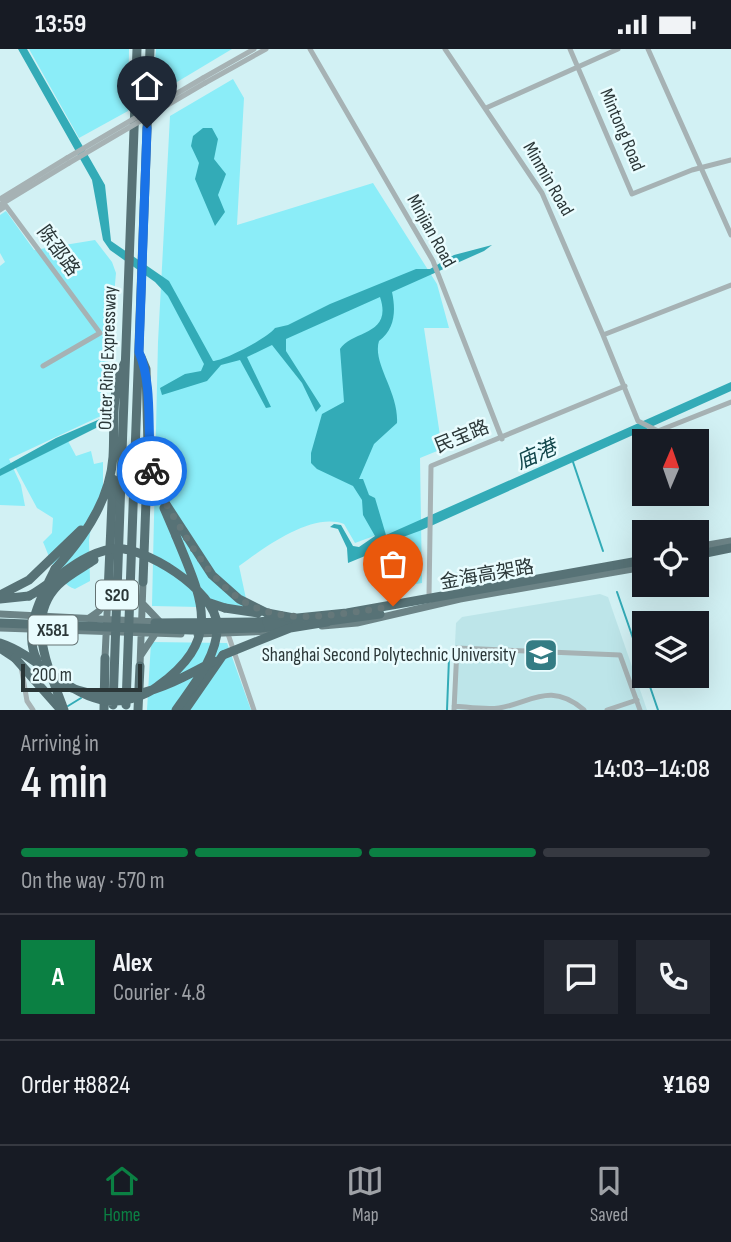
<!DOCTYPE html>
<html lang="en">
<head>
<meta charset="utf-8">
<style>
	:root { --surface:#171b24; --page:#242831; --text:#f1f3f6; --muted:#9ea1a6; --line:#363941; --accent:#0b8043 }
	body { margin:0; font-family:"Sofia Sans Condensed","Noto Sans SC",sans-serif; background:var(--page); color:var(--text); height:100vh; display:flex; flex-direction:column; font-size:26px; white-space:nowrap }
	* { box-sizing:border-box; margin:0 }
	p { font-size:23px; color:var(--muted) }
	.icon { flex:none; width:38px; height:38px; fill:none; stroke:currentColor; stroke-width:2; stroke-linecap:round; stroke-linejoin:round }
	.map { position:relative; height:661px; overflow:hidden }
	.panel { display:flex; flex-direction:column; background:var(--surface); flex:1 }
	.panel>* { flex:none }
	.needle { width:46px; rotate:2deg }
	.controls { position:absolute; left:632px; top:380px; display:grid; gap:14px }
	.controls a { display:grid; place-items:center; width:77px; height:77px; border-radius:0px; background:var(--surface); box-shadow:0 7px 28px #0002; font-size:35px }
	.scale { position:absolute; left:21px; bottom:18px; width:121px; box-sizing:border-box; padding-left:7px; border:4px solid #2b3738; border-top:0; font-size:19px; line-height:24px; white-space:nowrap; color:#2b3738; -webkit-text-stroke:5px #e9fcfe; paint-order:stroke }
	.pin { position:absolute; display:grid; place-items:center; width:60px; height:60px; color:#fff; margin:-72px -30px; border-radius:50% 50% 50% 0; rotate:-45deg; box-shadow:0 0 7px #0007 }
	.pin .icon { rotate:45deg }
	.courier { position:absolute; display:grid; place-items:center; width:70px; height:70px; margin:-35px; border:5px solid #1a73e8; border-radius:50%; background:#fff; color:#222; box-shadow:0 2px 9px #0007 }
	.head em { font-style:normal; font-weight:600 }
	.head div { display:flex; flex-direction:column-reverse }
	.head { display:flex; align-items:center; justify-content:space-between; height:119px; padding:0 21px }
	h1 { font-size:46px; font-weight:600; line-height:52px }
	.bar { display:grid; grid-template-columns:repeat(4,1fr); gap:10px 7px; align-content:center; height:84px; padding:0 21px }
	.bar i { height:9px; border-radius:5px; background:var(--line) }
	.bar .selected { background:var(--accent) }
	.bar p { grid-column:span 4 }
	.line { display:flex; align-items:center; gap:18px; padding:0 21px; border-top:2px solid var(--line) }
	.line div { flex:1 }
	.round { display:grid; place-items:center; flex:none; width:74px; height:74px; border-radius:0px; background:var(--page) }
	.status { display:flex; justify-content:space-between; align-items:center; height:49px; padding:0 35px; background:var(--surface); direction:ltr }
	.status svg { height:19px; fill:currentColor }
	.menu { display:flex; justify-content:space-around; align-items:center; height:98px; border-top:2px solid var(--line); background:var(--surface); font-size:19px; color:var(--muted) }
	.menu a { display:grid; justify-items:center; gap:4px }
	.menu .selected { color:var(--accent) }
	.map>svg:first-child { display:block }
	.built { fill:#bde5e9 }
	.green { fill:#8bedf8 }
	.water { fill:#33abb7 }
	.lines { fill:none; stroke-linecap:round; stroke-linejoin:round }
	.stream { stroke:#33abb7; stroke-width:2 }
	.minor { stroke:#a6b2b4; stroke-width:5 }
	.major { stroke:#6c8386; stroke-width:7 }
	.highway { stroke:#577276; stroke-width:9 }
	.minor-bridge { stroke:#a6b2b4; stroke-width:5 }
	.highway-bridge { stroke:#577276; stroke-width:9 }
	.done { stroke:#65787a; stroke-width:7; stroke-dasharray:0 12.6 }
	.route { stroke:#1a73e8; stroke-width:9 }
	.labels { text-anchor:middle; dominant-baseline:central; stroke-width:5; stroke-linejoin:round; paint-order:stroke }
	.shield { fill:#e9fcfe; stroke:#647273; stroke-width:2 }
	.shield-label { font-size:18px; font-weight:bold; fill:#2b3738 }
	.street-label { font-size:19px; fill:#2b3738; stroke:#e9fcfe }
	.poi-label { font-size:19px; fill:#2b3738; stroke:#e9fcfe; text-anchor:end }
	.water-label { font-size:21px; font-style:italic; fill:#12464b; stroke:#e9fcfe }
</style>
</head>
<body>
<div class="status"><b>13:59</b><svg viewBox="0 0 49 12"><path d="M0 12V9h3v3zM5 12V6h3v6zM10 12V3h3v9zM15 12V0h3v12zM26 1h20v11H26zM47 4h2v5h-2z"/></svg></div>
<div class="map">
<svg width="731" height="661" viewBox="0 0 731 661">
	<rect width="100%" height="100%" fill="#d2f1f4"/>
	<path class="built" d="M 600,545 L 608,548 L 647,661 L 452,661 L 456,574 L 462,568 Z"/>
	<path class="green" d="M 29,0 L 129,0 L 128,62 L 79,89 Z
		M 156,0 L 232,0 L 152,48 Z
		M 233,30 L 244,49 L 237,176 L 373,134 L 437,235 L 449,279 L 424,279 L 442,400 L 420,409 L 422,534 L 405,537 L 382,484 L 355,494 L 344,475 C 312,463 265,498 239,517 L 248,559 L 152,557 L 158,293 L 170,67 Z
		M 6,162 L 34,201 L 95,191 L 112,213 L 116,224 L 103,366 L 9,410 L 21,436 L 25,457 L 0,456 L 0,217 L 5,213 L 0,204 L 0,166 Z
		M 68,392 L 76,407 L 91,402 L 94,415 L 103,413 L 103,457 L 94,460 L 89,491 L 90,532 L 75,540 C 57,534 50,509 43,493 L 52,484 L 53,469 L 37,459 L 15,418 Z
		M 151,593 L 227,594 L 251,661 L 147,661 Z"/>
	<path class="water" d="M 18,0 L 27,0 L 105,136 L 111,192 L 169,232 L 213,312 C 223,312 268,289 275,279 L 288,276 L 330,255 L 416,220 L 430,220 L 454,206 L 492,196 L 484,202 L 392,243 C 396,262 395,280 379,292 C 372,314 399,343 397,374 L 374,395 L 359,430 L 363,430 L 369,446 L 375,449 L 386,486 L 731,333 L 731,342 L 422,481 L 384,495 L 382,500 L 348,514 L 347,499 L 338,480 L 330,478 L 334,475 L 341,476 L 353,497 L 359,498 L 375,487 L 363,466 L 362,451 L 353,437 L 317,420 L 311,414 L 311,404 L 322,365 L 344,353 L 340,300 C 352,281 393,287 380,248 L 286,290 L 286,302 L 321,357 L 316,363 L 302,334 L 272,296 L 247,308 L 271,358 L 266,359 L 240,311 L 221,316 L 207,332 L 162,346 L 160,339 L 185,325 L 201,322 L 204,315 L 168,247 L 155,233 L 110,201 L 103,191 L 92,131 Z
		M 203,79 L 212,79 L 218,90 L 214,110 L 226,125 L 218,146 L 225,163 L 215,177 L 195,130 L 199,114 L 191,97 L 193,87 Z
		M 107,367 L 110,372 L 0,427 L 0,420 L 56,389 Z"/>
	<g class="lines">
		<path class="stream" d="M 573,413 L 603,502
			M 617,543 L 644,621
			M 646,626 L 658,661
			M 68,657 L 81,649
			M 447,661 L 449,609"/>
		<path class="minor" d="M 310,0 L 433,212 L 502,390
			M 445,0 L 542,144 L 603,286 L 731,236
			M 570,0 L 632,145 L 692,121 L 731,111
			M 648,0 L 731,186
			M 203,29 L 254,0
			M 205,34 L 266,0
			M 486,59 L 618,0
			M 0,150 L 67,109
			M 0,156 L 69,114
			M 0,161 L 6,157 L 100,284 L 43,317
			M 603,286 L 638,372 L 658,382 L 731,353
			M 429,548 L 431,417 L 625,337
			M 228,585 L 254,661
			M 21,617 L 27,652 L 33,661
			M 454,657 C 468,658 485,661 499,659 C 531,654 550,632 584,661
			M 454,661 L 457,599 L 620,606 L 640,661
			M 607,661 L 637,651"/>
		<path class="major" d="M 696,498 L 731,492
			M 142,554 L 160,573
			M 0,565 L 158,573
			M 89,569 L 99,562 L 107,551
			M 322,577 L 357,574 L 460,550 L 644,518
			M 0,579 L 181,585
			M 197,585 L 276,582
			M 141,606 L 155,585
			M 105,609 L 108,544
			M 140,617 L 143,533"/>
		<path class="highway" d="M 141,308 L 146,320 L 148,397 L 143,533
			M 151,416 L 159,446
			M 121,431 L 137,0
			M 134,431 L 150,0
			M 158,443 L 212,526 L 239,550 L 267,564
			M 164,459 L 176,487
			M 696,506 L 731,499
			M 55,520 C 83,490 110,451 113,408 C 115,377 110,341 125,313
			M 108,544 L 113,430
			M 0,546 L 29,531 L 81,481
			M 0,550 L 29,547
			M 225,559 L 258,564
			M 258,573 L 347,564 L 644,511
			M 321,573 L 380,565
			M 260,579 L 290,576
			M 0,599 L 15,609
			M 104,661 L 105,609
			M 138,661 L 140,617
			M 185,661 L 223,606"/>
		<path class="minor-bridge" d="M 67,109 L 203,29
			M 69,114 L 205,34"/>
		<path class="highway-bridge" d="M 29,547 C 56,532 80,505 112,500 C 143,495 216,542 217,576 C 219,606 192,638 176,661
			M 207,553 L 225,559
			M 267,564 L 299,570
			M 0,574 L 191,581 L 260,579
			M 155,574 L 258,573
			M 0,594 C 37,606 64,643 102,651 C 120,655 144,648 158,637 C 224,589 202,551 176,487
			M 223,606 L 290,579 L 327,573
			M 15,609 L 61,661
			M 37,611 C 22,582 42,546 55,520
			M 54,632 C 118,661 154,645 214,612
			M 113,656 L 121,431
			M 126,656 L 134,431
			M 64,661 C 51,624 23,571 58,536 C 68,526 82,519 94,511"/>
	</g>
	<g class="lines">
		<path class="done" d="M 152,422 C 158,446 174,467 186,488 C 244,584 294,573 393,557"/>
		<path class="route" d="M 147,79 L 139,303 C 154,339 146,384 152,422"/>
	</g>
	<defs>
		<g id="university-square" transform="scale(1.75)"><rect x="-9" y="-9" width="18" height="18" rx="4" fill="#347c84" stroke="#e9fcfe"/><path d="M0-5L7-2L0 1L-7-2ZM-4 1L0 2.5L4 1V4Q0 6-4 4Z" fill="#fff"/></g>
	</defs>
	<g fill-rule="evenodd">
		<use href="#university-square" x="541" y="606"/>
	</g>
	<g class="labels">
		<g class="shield">
			<rect x="96" y="531.5" width="42" height="29" rx="5"/>
			<rect x="28.5" y="566.5" width="49" height="29" rx="5"/>
		</g>
		<g class="shield-label">
			<text x="117" y="546">S20</text>
			<text x="53" y="581">X581</text>
		</g>
		<g class="street-label">
			<text transform="translate(622 81) rotate(67)">Mintong Road</text>
			<text transform="translate(548 130) rotate(60)">Minmin Road</text>
			<text transform="translate(431 182) rotate(61)">Minjian Road</text>
			<text transform="translate(58 202) rotate(54)">陈邵路</text>
			<text transform="translate(108 309) rotate(-88)">Outer Ring Expressway</text>
			<text transform="translate(462 388) rotate(-22)">民宝路</text>
			<text transform="translate(487 526) rotate(-10)">金海高架路</text>
		</g>
		<g class="poi-label">
			<text x="516" y="606">Shanghai Second Polytechnic University</text>
		</g>
		<g class="water-label">
			<text transform="translate(536 406) rotate(-24)">庙港</text>
		</g>
	</g>
</svg>
<div class="controls">
<a><svg class="needle" viewBox="-14 -14 28 28"><path d="M0-13l5 13h-10z" fill="#e53935"/><path d="M0 13l5-13h-10z" fill="#9ea1a6"/></svg></a>
<a><svg class="icon" aria-label="locate" viewBox="0 0 24 24"><circle cx="12" cy="12" r="6"/><path d="M12 2v4M12 18v4M2 12h4M18 12h4"/></svg></a>
<a><svg class="icon" aria-label="layers" viewBox="0 0 24 24"><path d="M12 4l9 5-9 5-9-5zM3 14l9 5 9-5"/></svg></a>
</div>
<div class="scale">200 m</div>
<div class="pin" style="left:393px;top:557px;background:#ea580c"><svg class="icon" aria-label="bag" viewBox="0 0 24 24"><path d="M5 8h14l-1 12H6zM9 8a3 3 0 0 1 6 0"/></svg></div>
<div class="pin" style="left:147px;top:79px;background:#1f2937"><svg class="icon" aria-label="home" viewBox="0 0 24 24"><path d="M3 11l9-7 9 7M6 9v11h12V9"/></svg></div>
<div class="courier" style="left:152px;top:422px"><svg class="icon" aria-label="bike" viewBox="0 0 24 24"><circle cx="6" cy="16" r="4"/><circle cx="18" cy="16" r="4"/><path d="M6 16l4-8h5l3 8M10 8l3 8H6M13 5h3"/></svg></div>
</div>
<section class="panel">
<div class="head"><div><h1>4 min</h1><p>Arriving in</p></div><em>14:03–14:08</em></div>
<div class="bar"><i class="selected"></i><i class="selected"></i><i class="selected"></i><i></i><p>On the way · 570 m</p></div>
<div class="line" style="height:126px"><b class="round" style="background:var(--accent);color:#fff">A</b><div><b>Alex</b><p>Courier · 4.8</p></div><a class="round"><svg class="icon" aria-label="chat" viewBox="0 0 24 24"><path d="M4 5h16v11H9l-5 4z"/></svg></a><a class="round"><svg class="icon" aria-label="phone" viewBox="0 0 24 24"><path d="M5 4h4l2 5-3 2q2 4 5 5l2-3 5 2v4C11 20 4 13 5 4z"/></svg></a></div>
<div class="line" style="height:91px"><div>Order #8824</div><b>¥169</b></div>
</section>
<nav class="menu">
<a class="selected"><svg class="icon" aria-label="home" viewBox="0 0 24 24"><path d="M3 11l9-7 9 7M6 9v11h12V9"/></svg>Home</a>
<a><svg class="icon" aria-label="map" viewBox="0 0 24 24"><path d="M3 6l6-2 6 2 6-2v14l-6 2-6-2-6 2zM9 4v14M15 6v14"/></svg>Map</a>
<a><svg class="icon" aria-label="saved" viewBox="0 0 24 24"><path d="M7 4h10v16l-5-4-5 4z"/></svg>Saved</a>
</nav>
</body>
</html>
